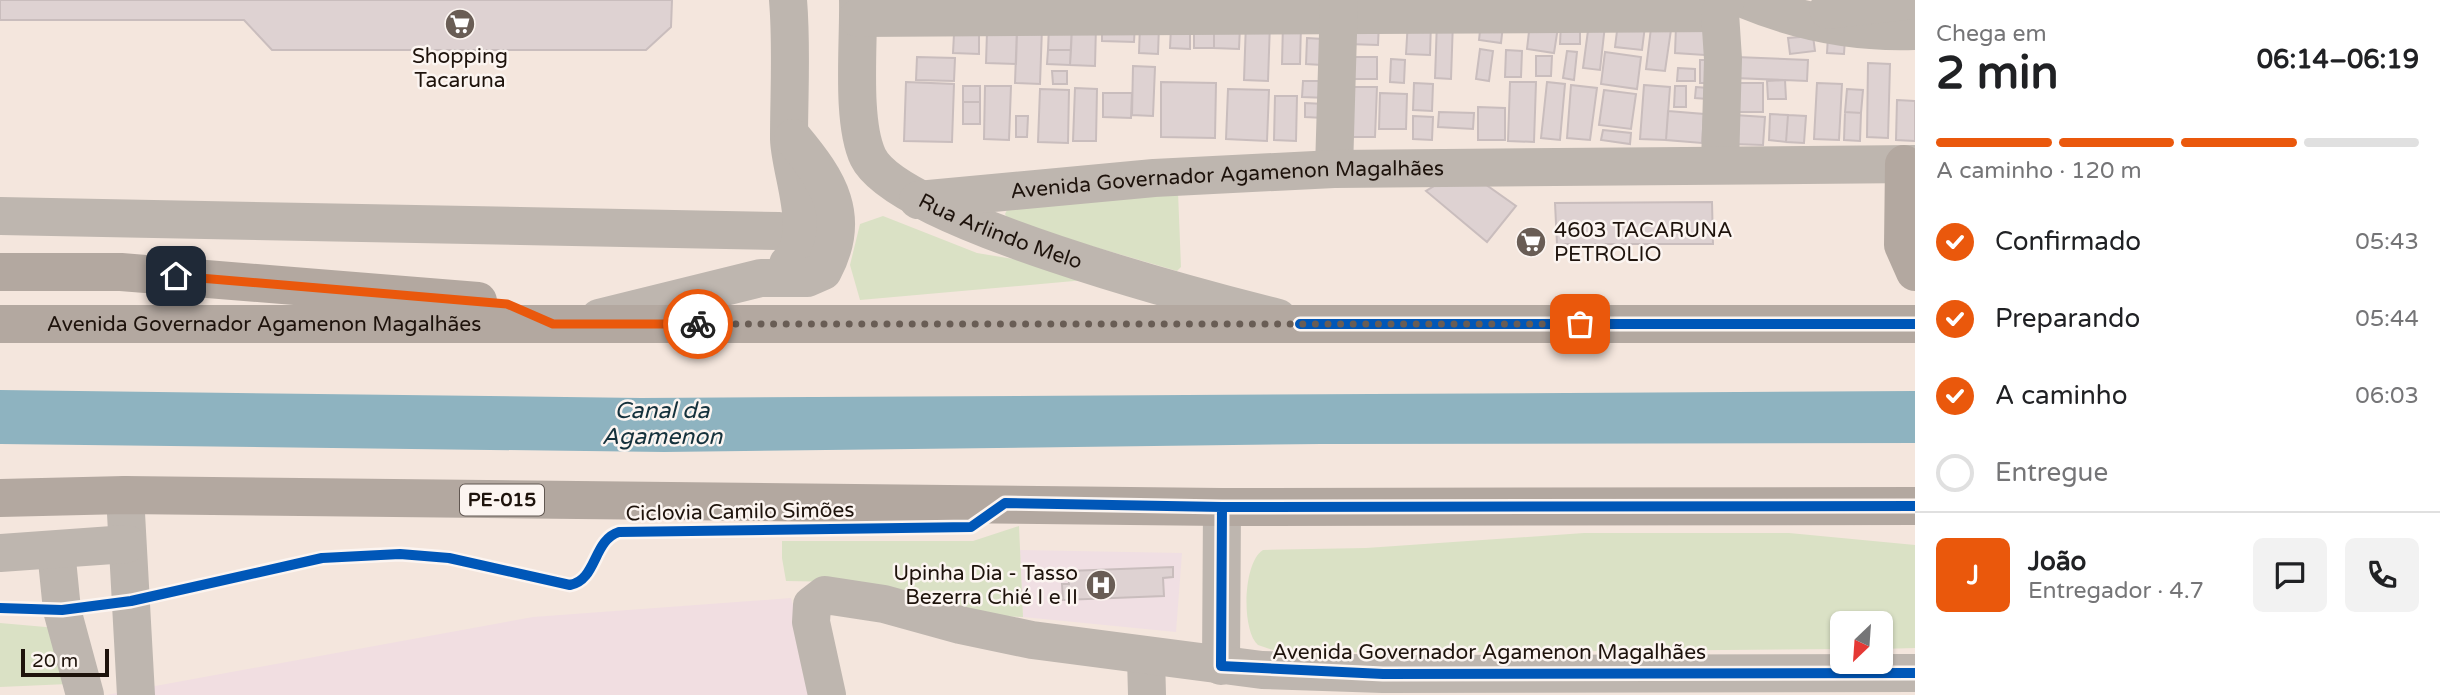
<!DOCTYPE html>
<html lang="pt">
<head>
<meta charset="utf-8">
<style>
	:root { --surface:#fff; --page:#f2f2f2; --text:#202124; --muted:#757577; --line:#e0e0e0; --accent:#ea580c }
	body { margin:0; font-family:"Varela Round",sans-serif; background:var(--page); color:var(--text); height:100vh; display:flex; flex-direction:column; font-size:26px; white-space:nowrap }
	* { box-sizing:border-box; margin:0 }
	p { font-size:23px; color:var(--muted) }
	.icon { flex:none; width:38px; height:38px; fill:none; stroke:currentColor; stroke-width:2; stroke-linecap:round; stroke-linejoin:round }
	.map { position:relative; flex:1; overflow:hidden }
	.details { display:flex; flex-direction:column; background:var(--surface); width:525px }
	.details>* { flex:none }
	.needle { width:46px; rotate:205deg }
	.controls { position:absolute; left:1830px; top:611px; display:grid; gap:14px }
	.controls a { display:grid; place-items:center; width:63px; height:63px; border-radius:10px; background:var(--surface); box-shadow:0 2px 5px #0004; font-size:35px }
	.scale { position:absolute; left:21px; bottom:18px; width:88px; box-sizing:border-box; padding-left:7px; border:4px solid #1e130c; border-top:0; font-size:19px; line-height:24px; white-space:nowrap; color:#1e130c; -webkit-text-stroke:5px #fcf5f1; paint-order:stroke }
	.pin { position:absolute; display:grid; place-items:center; width:60px; height:60px; color:#fff; margin:-30px; border-radius:14px; box-shadow:0 4px 10px #0006 }
	.courier { position:absolute; display:grid; place-items:center; width:70px; height:70px; margin:-35px; border:5px solid #ea580c; border-radius:50%; background:#fff; color:#222; box-shadow:0 2px 9px #0007 }
	.headline em { font-style:normal; font-weight:700 }
	.headline div { display:flex; flex-direction:column-reverse }
	.headline { display:flex; align-items:center; justify-content:space-between; height:119px; padding:0 21px }
	h1 { font-size:46px; font-weight:700; line-height:52px }
	.bar { display:grid; grid-template-columns:repeat(4,1fr); gap:10px 7px; align-content:center; height:84px; padding:0 21px }
	.bar i { height:9px; border-radius:5px; background:var(--line) }
	.bar .active { background:var(--accent) }
	.bar p { grid-column:span 4 }
	.line { display:flex; align-items:center; gap:18px; padding:0 21px; border-top:2px solid var(--line) }
	.line div { flex:1 }
	.round { display:grid; place-items:center; flex:none; width:74px; height:74px; border-radius:10px; background:var(--page) }
	ol { padding:0 21px; list-style:none }
	li { display:flex; align-items:center; gap:21px; height:77px }
	li p { margin-inline-start:auto }
	li .icon { padding:7px; border-radius:50%; background:var(--accent); color:#fff; stroke-width:4 }
	li:last-child { color:var(--muted) }
	li i { width:38px; height:38px; border:4px solid var(--line); border-radius:50% }
	main { display:flex; flex:1; min-height:0 }
	.map>svg:first-child { display:block }
	.industrial { fill:#f1dee1 }
	.medical { fill:#f0dfe3 }
	.green { fill:#dae1c5 }
	.water { fill:#8eb3c0 }
	.building { fill:#ded2d2; stroke:#c9bdbd; stroke-width:2 }
	.lines { fill:none; stroke-linecap:round; stroke-linejoin:round }
	.minor { stroke:#beb6af; stroke-width:38 }
	.highway { stroke:#b3a8a0; stroke-width:38 }
	.cycleway-casing { stroke:#fcf5f1; stroke-width:15 }
	.cycleway { stroke:#0057b8; stroke-width:10 }
	.done { stroke:#695d55; stroke-width:7; stroke-dasharray:0 12.6 }
	.route { stroke:#ea580c; stroke-width:9 }
	.labels { text-anchor:middle; dominant-baseline:central; stroke-width:5; stroke-linejoin:round; paint-order:stroke }
	.shield { fill:#fcf5f1; stroke:#615751; stroke-width:2 }
	.shield-label { font-size:19px; font-weight:bold; fill:#1e130c }
	.poi-label { font-size:21px; fill:#1e130c; stroke:#fcf5f1 }
	.street-label { font-size:21px; fill:#1e130c; stroke:#fcf5f1 }
	.water-label { font-size:23px; font-style:italic; fill:#14313c; stroke:#fcf5f1 }
</style>
</head>
<body>
<main>
<div class="map">
<svg width="1915" height="695" viewBox="0 0 1915 695">
	<rect width="100%" height="100%" fill="#f4e6dd"/>
	<path class="industrial" d="M 791,598 L 818,695 L 106,695 L 533,617 Z"/>
	<path class="medical" d="M 1020,550 L 1182,553 L 1176,632 L 1023,617 Z"/>
	<path class="green" d="M 1178,192 L 1181,267 L 1177,271 L 1009,222 L 1005,214 L 1008,208 Z
		M 883,216 L 977,253 L 1043,264 L 1085,280 L 860,300 L 850,265 L 860,224 Z
		M 1019,526 L 1023,617 L 947,615 L 842,582 L 786,581 L 782,558 L 782,541 L 973,541 Z
		M 1584,533 L 1789,533 L 1915,545 L 1915,648 L 1881,649 L 1881,623 L 1843,623 L 1843,649 L 1385,653 L 1273,650 L 1258,645 C 1241,630 1243,562 1263,550 L 1366,548 Z
		M 0,623 L 57,628 L 68,684 L 0,687 Z"/>
	<path class="water" d="M 0,390 L 641,398 L 1915,391 L 1915,443 L 1321,444 L 664,452 L 0,444 Z"/>
	<path class="building" d="M 0,0 L 672,0 L 671,27 L 646,50 L 272,50 L 244,20 L 0,20 Z
		M 1652,20 L 1672,23 L 1665,71 L 1646,69 Z
		M 1348,21 L 1379,22 L 1378,45 L 1347,44 Z
		M 1408,21 L 1431,22 L 1430,55 L 1406,54 Z
		M 1437,21 L 1453,21 L 1451,79 L 1435,78 Z
		M 1246,22 L 1270,23 L 1268,81 L 1244,80 Z
		M 1481,22 L 1503,25 L 1501,43 L 1479,40 Z
		M 1102,23 L 1135,24 L 1134,42 L 1102,41 Z
		M 1530,23 L 1558,27 L 1554,53 L 1527,49 Z
		M 1561,23 L 1580,23 L 1580,44 L 1560,44 Z
		M 1589,23 L 1605,25 L 1600,70 L 1583,68 Z
		M 1618,23 L 1645,26 L 1642,50 L 1615,47 Z
		M 1072,24 L 1096,25 L 1095,66 L 1070,65 Z
		M 1283,24 L 1301,24 L 1300,64 L 1282,64 Z
		M 1140,25 L 1159,26 L 1158,54 L 1139,53 Z
		M 1194,25 L 1214,26 L 1214,48 L 1194,48 Z
		M 1049,26 L 1072,27 L 1071,50 L 1048,50 Z
		M 1214,26 L 1240,27 L 1239,49 L 1214,48 Z
		M 1676,26 L 1716,27 L 1720,56 L 1675,53 Z
		M 1017,27 L 1042,28 L 1040,84 L 1015,83 Z
		M 1171,27 L 1190,28 L 1190,49 L 1170,48 Z
		M 987,32 L 1017,33 L 1016,64 L 986,63 Z
		M 954,34 L 979,35 L 979,54 L 953,53 Z
		M 1813,36 L 1815,51 L 1790,54 L 1788,38 Z
		M 1828,36 L 1845,38 L 1844,54 L 1827,53 Z
		M 1307,38 L 1323,39 L 1322,65 L 1306,64 Z
		M 1480,49 L 1493,51 L 1489,81 L 1476,79 Z
		M 1048,50 L 1071,50 L 1070,65 L 1047,64 Z
		M 1506,50 L 1522,51 L 1521,77 L 1505,77 Z
		M 1567,51 L 1577,52 L 1574,80 L 1563,78 Z
		M 1605,52 L 1641,57 L 1637,89 L 1601,84 Z
		M 1536,56 L 1552,56 L 1551,76 L 1536,76 Z
		M 917,57 L 955,58 L 954,81 L 916,80 Z
		M 1345,57 L 1377,57 L 1377,79 L 1345,79 Z
		M 1736,57 L 1808,60 L 1807,81 L 1735,78 Z
		M 1391,59 L 1405,60 L 1404,83 L 1390,82 Z
		M 1700,60 L 1719,60 L 1718,83 L 1700,83 Z
		M 1868,63 L 1890,64 L 1888,138 L 1867,137 Z
		M 1133,66 L 1155,67 L 1153,116 L 1132,115 Z
		M 1678,68 L 1695,69 L 1695,81 L 1677,81 Z
		M 1052,71 L 1067,71 L 1067,84 L 1053,84 Z
		M 1785,80 L 1786,99 L 1768,99 L 1767,81 Z
		M 1303,81 L 1328,81 L 1328,98 L 1302,97 Z
		M 906,82 L 954,84 L 952,142 L 904,141 Z
		M 1161,82 L 1216,83 L 1215,138 L 1161,137 Z
		M 1510,82 L 1536,82 L 1534,142 L 1508,141 Z
		M 1547,82 L 1565,84 L 1560,140 L 1541,138 Z
		M 1414,83 L 1433,84 L 1432,111 L 1413,110 Z
		M 1734,83 L 1763,83 L 1763,112 L 1734,112 Z
		M 1817,83 L 1842,84 L 1839,140 L 1814,139 Z
		M 1571,85 L 1597,88 L 1590,140 L 1567,138 Z
		M 1644,85 L 1670,87 L 1666,140 L 1640,139 Z
		M 963,86 L 980,86 L 980,102 L 963,102 Z
		M 985,86 L 1011,86 L 1009,140 L 984,139 Z
		M 1675,86 L 1686,86 L 1686,107 L 1674,107 Z
		M 1348,87 L 1377,87 L 1375,137 L 1346,137 Z
		M 1696,87 L 1708,88 L 1707,99 L 1695,98 Z
		M 1075,88 L 1097,89 L 1096,141 L 1073,141 Z
		M 1040,89 L 1069,90 L 1068,143 L 1038,142 Z
		M 1228,89 L 1269,90 L 1267,141 L 1226,139 Z
		M 1847,89 L 1863,90 L 1861,113 L 1845,112 Z
		M 1604,90 L 1636,94 L 1631,129 L 1599,125 Z
		M 1103,93 L 1132,93 L 1131,118 L 1103,117 Z
		M 1380,93 L 1407,94 L 1406,129 L 1379,129 Z
		M 1275,96 L 1297,96 L 1296,141 L 1274,140 Z
		M 1897,100 L 1915,101 L 1915,141 L 1896,140 Z
		M 963,102 L 980,102 L 980,124 L 963,124 Z
		M 1305,103 L 1324,104 L 1324,118 L 1305,117 Z
		M 1478,107 L 1505,108 L 1505,140 L 1478,140 Z
		M 1668,111 L 1704,114 L 1702,143 L 1666,140 Z
		M 1439,112 L 1474,113 L 1473,129 L 1438,127 Z
		M 1845,112 L 1861,113 L 1860,141 L 1844,140 Z
		M 1770,114 L 1788,115 L 1786,142 L 1769,140 Z
		M 1734,115 L 1765,117 L 1763,145 L 1733,144 Z
		M 1788,115 L 1806,116 L 1804,143 L 1786,142 Z
		M 1016,116 L 1028,116 L 1027,137 L 1016,137 Z
		M 1413,116 L 1433,117 L 1432,140 L 1413,139 Z
		M 1603,130 L 1631,133 L 1630,144 L 1601,140 Z
		M 1454,174 L 1475,177 L 1516,206 L 1487,242 L 1426,191 Z
		M 1712,202 L 1713,244 L 1557,244 L 1555,203 Z
		M 1173,567 L 1173,577 L 1163,578 L 1164,596 L 1063,600 L 1062,584 L 1069,584 L 1068,571 Z"/>
	<g class="lines">
		<g class="minor">
			<path id="s1" d="M 858,0 C 859,43 851,121 868,157 C 898,220 1203,299 1278,318"/>
			<path d="M 1746,0 C 1799,22 1857,33 1915,31"/>
			<path d="M 1828,10 L 1913,0"/>
			<path d="M 858,18 L 1720,13"/>
			<path d="M 1720,164 L 1723,59 L 1720,13 L 1726,0"/>
			<path d="M 1334,169 L 1339,0"/>
			<path id="s2" d="M 918,200 L 1154,178 L 1334,169 L 1915,164"/>
			<path d="M 0,216 L 779,231"/>
			<path d="M 788,264 C 818,235 790,174 789,139 C 789,93 792,47 788,0"/>
			<path d="M 599,318 L 761,278 L 807,278 L 823,271 C 852,217 829,181 793,138"/>
			<path d="M 125,495 L 136,695"/>
			<path d="M 56,550 L 62,610 L 85,695"/>
			<path d="M 0,553 L 127,544"/>
			<path d="M 1146,657 L 1147,695"/>
			<path d="M 1221,666 L 1222,507"/>
			<path d="M 827,695 L 811,622 L 812,605 L 825,595 L 884,604 L 960,625 L 1032,640 L 1262,670 L 1383,674 L 1915,673"/>
		</g>
		<g class="highway">
			<path d="M 1904,164 L 1903,245 L 1915,272"/>
			<path d="M 0,272 L 121,272 L 478,301"/>
			<path id="s3" d="M 0,324 L 1915,324"/>
			<path d="M 0,498 L 125,495 L 1222,507 L 1915,506"/>
		</g>
		<g class="cycleway-casing">
			<path id="cycleway" d="M 1300,324 L 1915,324
				M 1222,507 L 1221,666 L 1383,674 L 1915,673
				M 0,608 L 62,610 L 131,601 L 322,558 L 400,554 L 449,558 L 570,585 C 597,580 593,540 619,532 L 971,527 L 1005,503 L 1222,507 L 1915,506"/>
		</g>
		<use href="#cycleway" class="cycleway"/>
	</g>
	<g class="lines">
		<path class="done" d="M 698,324 L 1580,324"/>
		<path class="route" d="M 176,276 L 507,304 L 553,324 L 698,324"/>
	</g>
	<defs>
		<g id="supermarket-disc" transform="scale(1.575)"><circle r="9.5" fill="#695d55" stroke="#fcf5f1"/><path d="M-6-5.5h2.5l.6 2H6L4.5 2H-2.5L-4.4-4H-6ZM-1.5 3.2a1.3 1.3 0 1 0 .1 0ZM3 3.2a1.3 1.3 0 1 0 .1 0Z" fill="#fff"/></g>
		<g id="hospital-disc" transform="scale(1.575)"><circle r="9.5" fill="#695d55" stroke="#fcf5f1"/><path d="M-5-5h3v3.5h4V-5h3V5h-3V1.5h-4V5h-3Z" fill="#fff"/></g>
	</defs>
	<g fill-rule="evenodd">
		<use href="#supermarket-disc" x="460" y="24"/>
		<use href="#supermarket-disc" x="1531" y="242"/>
		<use href="#hospital-disc" x="1101" y="585"/>
	</g>
	<g class="labels">
		<rect class="shield" x="460" y="484.5" width="84" height="31" rx="5"/>
		<g class="shield-label">
			<text x="502" y="500">PE-015</text>
		</g>
		<g class="poi-label">
			<text x="460" y="56">Shopping<tspan x="460" dy="24">Tacaruna</tspan></text>
			<text x="1554" y="230" text-anchor="start">4603 TACARUNA<tspan x="1554" dy="24">PETROLIO</tspan></text>
			<text x="1078" y="573" text-anchor="end">Upinha Dia - Tasso<tspan x="1078" dy="24">Bezerra Chié I e II</tspan></text>
		</g>
		<g class="street-label">
			<text stroke="none"><textPath href="#s2" startOffset="310">Avenida Governador Agamenon Magalhães</textPath></text>
			<text stroke="none"><textPath href="#s1" startOffset="313">Rua Arlindo Melo</textPath></text>
			<text stroke="none"><textPath href="#s3" startOffset="264">Avenida Governador Agamenon Magalhães</textPath></text>
			<text transform="translate(740 512) rotate(-1)">Ciclovia Camilo Simões</text>
			<text x="1489" y="652">Avenida Governador Agamenon Magalhães</text>
		</g>
		<g class="water-label">
			<text x="662" y="411">Canal da<tspan x="662" dy="26">Agamenon</tspan></text>
		</g>
	</g>
</svg>
<div class="controls">
<a><svg class="needle" viewBox="-14 -14 28 28"><path d="M0-13l5 13h-10z" fill="#e53935"/><path d="M0 13l5-13h-10z" fill="#757577"/></svg></a>
</div>
<div class="scale">20 m</div>
<div class="pin" style="left:1580px;top:324px;background:#ea580c"><svg class="icon" aria-label="bag" viewBox="0 0 24 24"><path d="M5 8h14l-1 12H6zM9 8a3 3 0 0 1 6 0"/></svg></div>
<div class="pin" style="left:176px;top:276px;background:#1f2937"><svg class="icon" aria-label="home" viewBox="0 0 24 24"><path d="M3 11l9-7 9 7M6 9v11h12V9"/></svg></div>
<div class="courier" style="left:698px;top:324px"><svg class="icon" aria-label="bike" viewBox="0 0 24 24"><circle cx="6" cy="16" r="4"/><circle cx="18" cy="16" r="4"/><path d="M6 16l4-8h5l3 8M10 8l3 8H6M13 5h3"/></svg></div>
</div>
<section class="details">
<div class="headline"><div><h1>2 min</h1><p>Chega em</p></div><em>06:14–06:19</em></div>
<div class="bar"><i class="active"></i><i class="active"></i><i class="active"></i><i></i><p>A caminho · 120 m</p></div>
<ol>
<li><svg class="icon" aria-label="check" viewBox="0 0 24 24"><path d="M5 12l5 5 9-10"/></svg>Confirmado<p>05:43</p></li>
<li><svg class="icon" aria-label="check" viewBox="0 0 24 24"><path d="M5 12l5 5 9-10"/></svg>Preparando<p>05:44</p></li>
<li><svg class="icon" aria-label="check" viewBox="0 0 24 24"><path d="M5 12l5 5 9-10"/></svg>A caminho<p>06:03</p></li>
<li><i></i>Entregue</li>
</ol>
<div class="line" style="height:126px"><b class="round" style="background:var(--accent);color:#fff">J</b><div><b>João</b><p>Entregador · 4.7</p></div><a class="round"><svg class="icon" aria-label="chat" viewBox="0 0 24 24"><path d="M4 5h16v11H9l-5 4z"/></svg></a><a class="round"><svg class="icon" aria-label="phone" viewBox="0 0 24 24"><path d="M5 4h4l2 5-3 2q2 4 5 5l2-3 5 2v4C11 20 4 13 5 4z"/></svg></a></div>
</section>
</main>
</body>
</html>
